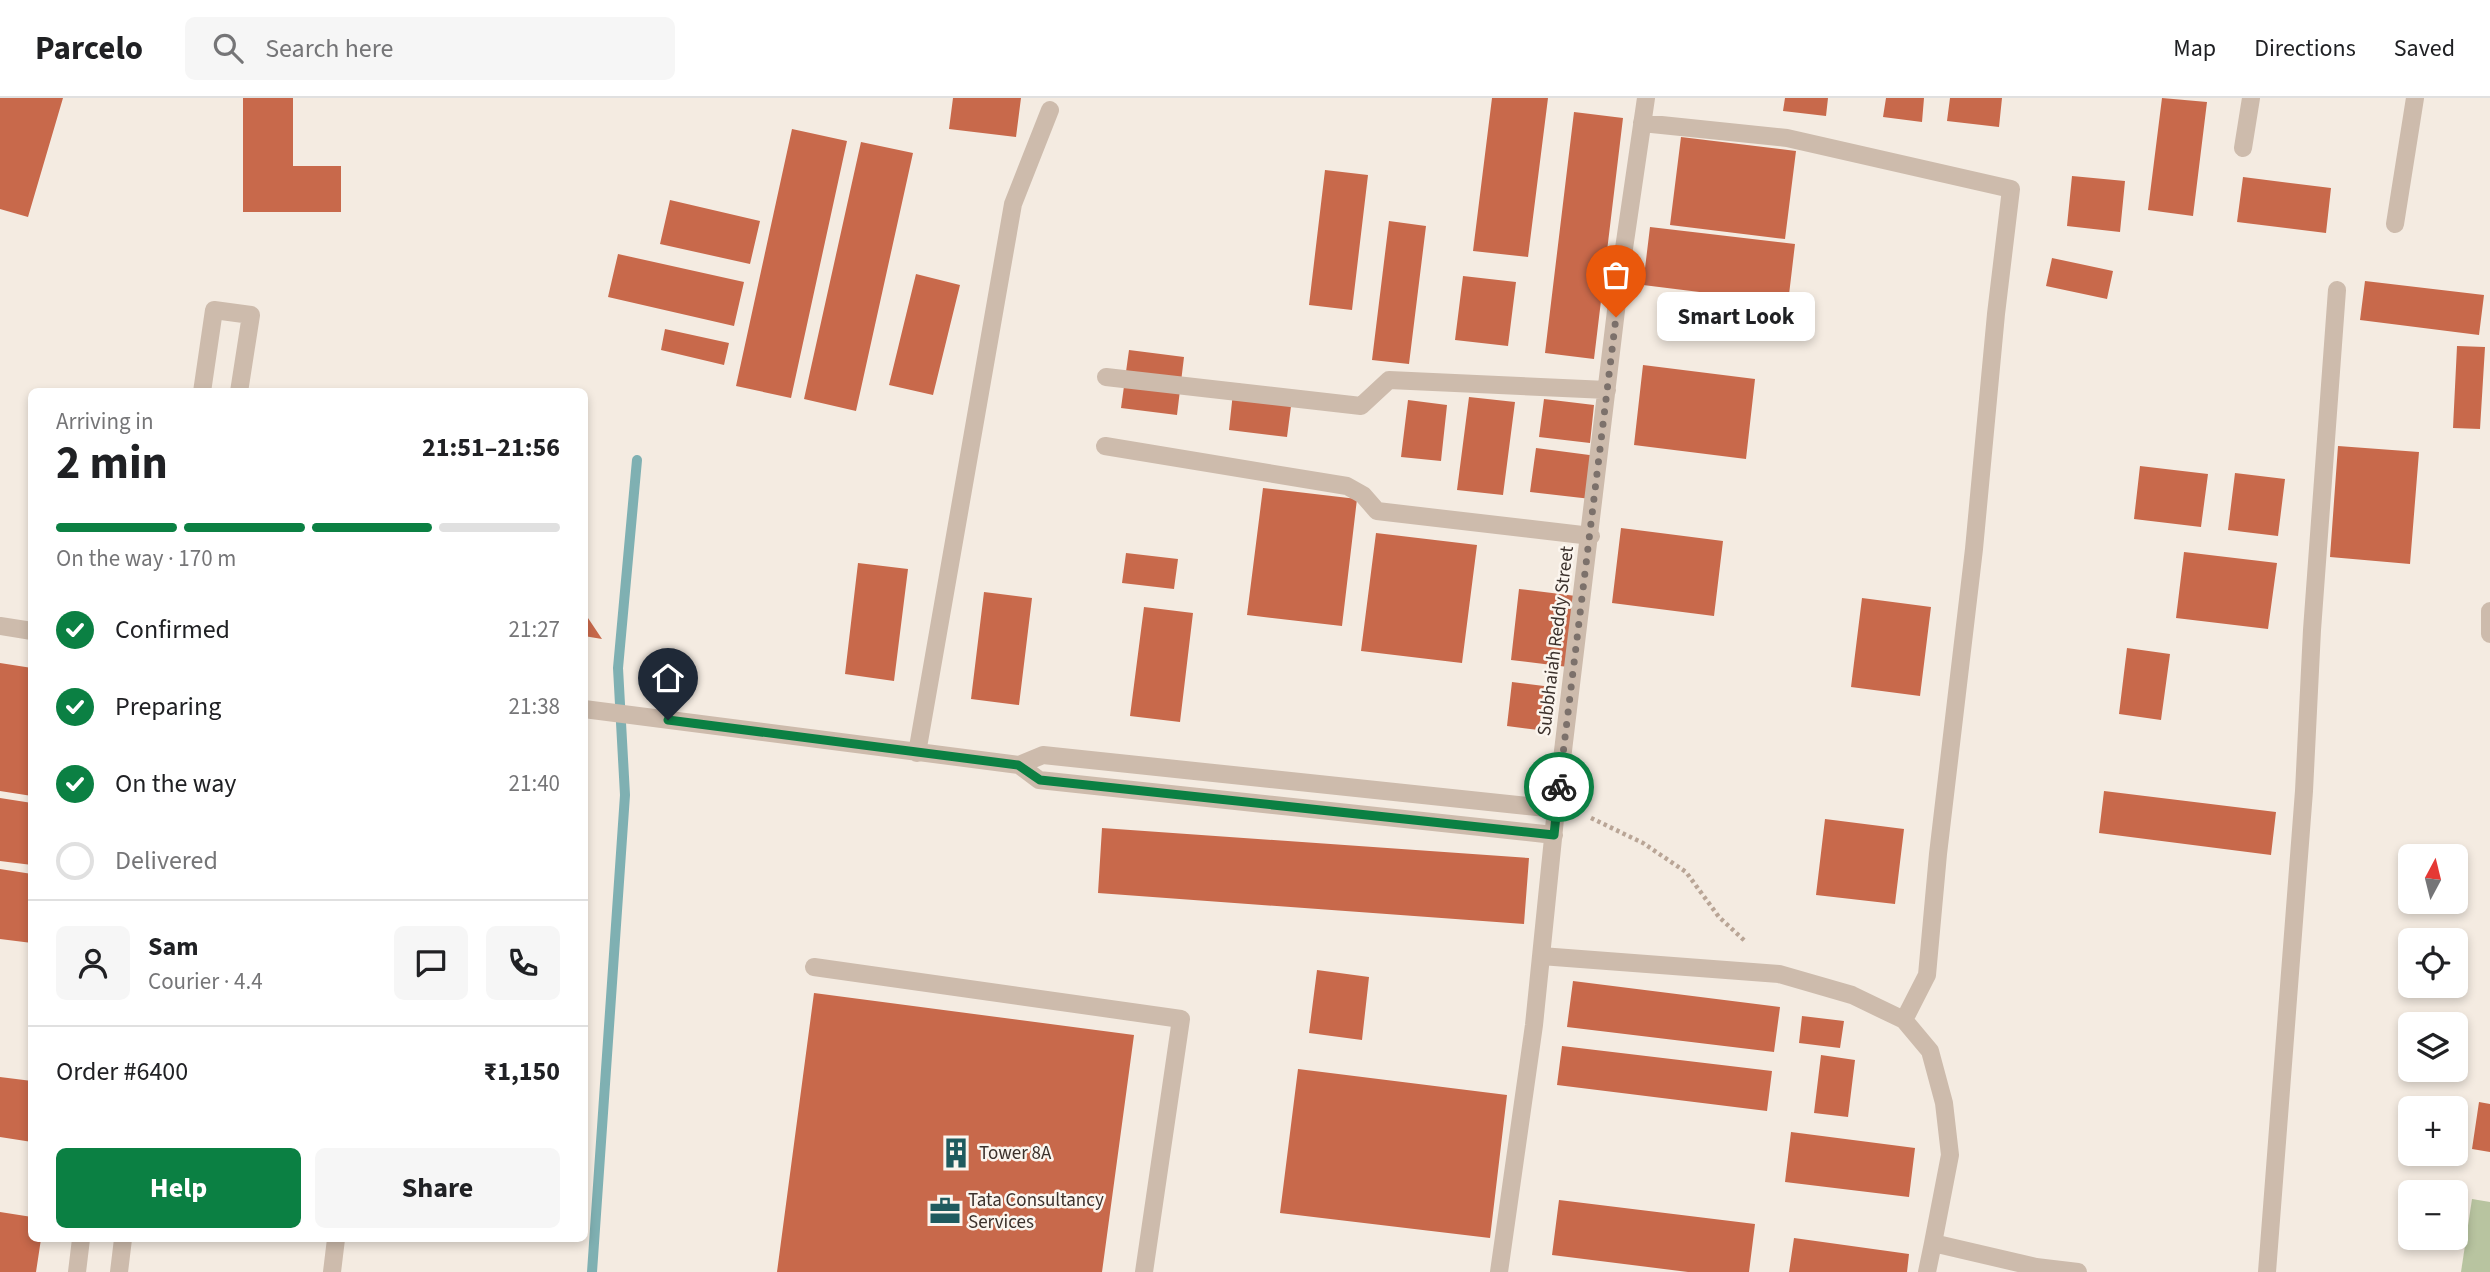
<!DOCTYPE html>
<html lang="en">
<head>
<meta charset="utf-8">
<style>
	:root { --surface:#fff; --page:#f6f6f6; --text:#202124; --muted:#757577; --line:#e0e0e0; --accent:#0b8043 }
	body { margin:0; font-family:"Source Sans 3",sans-serif; background:var(--page); color:var(--text); height:100vh; display:flex; flex-direction:column; font-size:26px; white-space:nowrap }
	* { box-sizing:border-box; margin:0 }
	p { font-size:23px; color:var(--muted) }
	.icon { flex:none; width:38px; height:38px; fill:none; stroke:currentColor; stroke-width:2; stroke-linecap:round; stroke-linejoin:round }
	.map { position:relative; flex:1; overflow:hidden }
	.sheet { position:absolute; left:28px; top:290px; width:560px; height:854px; display:flex; flex-direction:column; background:var(--surface); border-radius:10px; box-shadow:0 4px 10px #0003 }
	.sheet>* { flex:none }
	.needle { width:46px; rotate:7deg }
	.controls { position:absolute; left:2398px; top:746px; display:grid; gap:14px }
	.controls a { display:grid; place-items:center; width:70px; height:70px; border-radius:10px; background:var(--surface); box-shadow:0 4px 10px #0003; font-size:35px }
	.pin { position:absolute; display:grid; place-items:center; width:60px; height:60px; color:#fff; margin:-72px -30px; border-radius:50% 50% 50% 0; rotate:-45deg; box-shadow:0 0 7px #0007 }
	.pin .icon { rotate:45deg }
	.courier { position:absolute; display:grid; place-items:center; width:70px; height:70px; margin:-35px; border:5px solid #0b8043; border-radius:50%; background:#fff; color:#222; box-shadow:0 2px 9px #0007 }
	.bubble { position:absolute; height:49px; border-radius:10px; background:var(--surface); box-shadow:0 4px 10px #0003; font-size:23px; font-weight:700; line-height:49px; text-align:center }
	.head em { font-style:normal; font-weight:700 }
	.head div { display:flex; flex-direction:column-reverse }
	.head { display:flex; align-items:center; justify-content:space-between; height:119px; padding:0 28px }
	h1 { font-size:46px; font-weight:700; line-height:52px }
	.bar { display:grid; grid-template-columns:repeat(4,1fr); gap:10px 7px; align-content:center; height:84px; padding:0 28px }
	.bar i { height:9px; border-radius:5px; background:var(--line) }
	.bar .on { background:var(--accent) }
	.bar p { grid-column:span 4 }
	.line { display:flex; align-items:center; gap:18px; padding:0 28px; border-top:2px solid var(--line) }
	.line div { flex:1 }
	.round { display:grid; place-items:center; flex:none; width:74px; height:74px; border-radius:10px; background:var(--page) }
	ol { padding:0 28px; list-style:none }
	li { display:flex; align-items:center; gap:21px; height:77px }
	li p { margin-inline-start:auto }
	li .icon { padding:7px; border-radius:50%; background:var(--accent); color:#fff; stroke-width:4 }
	li:last-child { color:var(--muted) }
	li i { width:38px; height:38px; border:4px solid var(--line); border-radius:50% }
	.button { display:flex; gap:14px; margin-top:auto; padding:14px 28px }
	.button a { flex:1; height:80px; border-radius:10px; background:var(--accent); color:#fff; font-size:28px; font-weight:700; line-height:80px; text-align:center }
	.button a+a { background:var(--page); color:var(--text) }
	header { display:flex; align-items:center; gap:42px; box-sizing:border-box; height:98px; padding:0 35px; background:var(--surface); border-bottom:2px solid var(--line) }
	header strong { font-size:33px }
	nav { display:flex; gap:38px; margin-inline-start:auto; font-size:24px }
	.search { width:490px; height:63px; background:var(--page); display:flex; align-items:center; gap:18px; box-sizing:border-box; padding:0 24px; border-radius:10px; color:var(--muted); font-size:26px }
	.map>svg:first-child { display:block }
	.green { fill:#b8c4a0 }
	.lines { fill:none; stroke-linecap:round; stroke-linejoin:round }
	.stream { stroke:#7fb0b2; stroke-width:10 }
	.building { fill:#c8694b }
	.path { stroke:#b9a596; stroke-width:4.5; stroke-dasharray:3.5 3.5; stroke-linecap:butt }
	.minor { stroke:#cdbbac; stroke-width:18 }
	.done { stroke:#7c716b; stroke-width:7; stroke-dasharray:0 12.6 }
	.route { stroke:#0b8043; stroke-width:9 }
	.labels { text-anchor:middle; dominant-baseline:central; stroke-width:5; stroke-linejoin:round; paint-order:stroke }
	.street-label { font-size:19px; fill:#3b302b; stroke:#fbf5ee }
	.poi-label { font-size:19px; fill:#3b302b; stroke:#fbf5ee; text-anchor:start }
</style>
</head>
<body>
<header>
<strong>Parcelo</strong>
<div class="search"><svg class="icon" aria-label="search" viewBox="0 0 24 24"><circle cx="10" cy="10" r="6"/><path d="M15 15l6 6"/></svg>Search here</div>
<nav><a>Map</a><a>Directions</a><a>Saved</a></nav>
</header>
<div class="map">
<svg width="2490" height="1174" viewBox="0 0 2490 1174">
	<rect width="100%" height="100%" fill="#f4ebe1"/>
	<path class="green" d="M 2472,1101 L 2490,1104 L 2490,1174 L 2461,1174 Z"/>
	<g class="lines">
		<path class="stream" d="M 592,1174 L 625,697 L 618,570 L 637,362"/>
	</g>
	<path class="building" d="M 0,0 L 63,0 L 28,119 L 0,111 Z
		M 243,0 L 293,0 L 293,68 L 341,68 L 341,114 L 243,114 Z
		M 953,0 L 1021,0 L 1016,39 L 949,31 Z
		M 1492,0 L 1548,0 L 1528,159 L 1473,153 Z
		M 1785,0 L 1828,0 L 1826,18 L 1783,13 Z
		M 1886,0 L 1924,0 L 1922,24 L 1883,19 Z
		M 1950,0 L 2002,0 L 1999,29 L 1947,23 Z
		M 2162,0 L 2207,4 L 2193,118 L 2148,112 Z
		M 1574,14 L 1623,20 L 1594,261 L 1545,255 Z
		M 792,31 L 847,43 L 791,300 L 736,288 Z
		M 1681,39 L 1796,53 L 1785,141 L 1670,127 Z
		M 861,44 L 913,55 L 856,313 L 804,301 Z
		M 1325,72 L 1368,77 L 1352,212 L 1309,207 Z
		M 2072,78 L 2125,83 L 2120,134 L 2067,128 Z
		M 2243,79 L 2331,90 L 2326,135 L 2237,124 Z
		M 670,102 L 760,123 L 750,166 L 660,146 Z
		M 1389,123 L 1426,128 L 1409,266 L 1372,262 Z
		M 1650,129 L 1795,146 L 1788,205 L 1643,187 Z
		M 618,156 L 744,184 L 734,228 L 608,199 Z
		M 2052,160 L 2113,173 L 2107,201 L 2046,188 Z
		M 916,176 L 960,187 L 933,297 L 889,287 Z
		M 1463,178 L 1516,184 L 1508,248 L 1455,242 Z
		M 2365,183 L 2484,197 L 2479,237 L 2360,222 Z
		M 665,231 L 729,245 L 724,267 L 661,252 Z
		M 2457,248 L 2485,249 L 2480,331 L 2453,330 Z
		M 1129,252 L 1184,259 L 1177,317 L 1121,310 Z
		M 1643,267 L 1755,281 L 1746,361 L 1634,347 Z
		M 1234,285 L 1293,293 L 1287,339 L 1229,332 Z
		M 1469,299 L 1515,304 L 1503,397 L 1457,392 Z
		M 1544,301 L 1594,307 L 1590,345 L 1539,339 Z
		M 1408,302 L 1447,307 L 1441,363 L 1401,359 Z
		M 2338,348 L 2419,354 L 2410,466 L 2330,459 Z
		M 1536,350 L 1597,358 L 1591,401 L 1530,394 Z
		M 2140,368 L 2208,376 L 2201,429 L 2134,421 Z
		M 2235,375 L 2285,381 L 2278,438 L 2228,432 Z
		M 1263,390 L 1357,401 L 1342,528 L 1247,517 Z
		M 1621,430 L 1723,443 L 1714,518 L 1612,505 Z
		M 1376,435 L 1477,447 L 1462,565 L 1361,553 Z
		M 2184,454 L 2277,465 L 2268,531 L 2176,520 Z
		M 1126,455 L 1178,461 L 1174,491 L 1122,485 Z
		M 858,465 L 908,471 L 894,583 L 845,576 Z
		M 1519,491 L 1576,498 L 1568,569 L 1511,562 Z
		M 984,494 L 1032,500 L 1019,607 L 971,601 Z
		M 1862,500 L 1931,509 L 1920,598 L 1851,589 Z
		M 1144,509 L 1193,515 L 1180,624 L 1130,618 Z
		M 584,514 L 602,541 L 584,538 Z
		M 2127,550 L 2170,556 L 2161,622 L 2119,616 Z
		M 0,565 L 32,570 L 32,698 L 0,693 Z
		M 1512,584 L 1552,589 L 1547,633 L 1507,628 Z
		M 2104,693 L 2276,714 L 2271,757 L 2099,735 Z
		M 0,700 L 32,705 L 32,767 L 0,763 Z
		M 1825,721 L 1904,731 L 1895,806 L 1816,797 Z
		M 1102,730 L 1529,760 L 1524,826 L 1098,795 Z
		M 0,771 L 32,776 L 32,845 L 0,841 Z
		M 1317,872 L 1369,879 L 1362,942 L 1309,935 Z
		M 1573,883 L 1780,909 L 1774,954 L 1567,929 Z
		M 814,895 L 1134,937 L 1102,1174 L 777,1174 Z
		M 1802,918 L 1844,923 L 1840,950 L 1799,945 Z
		M 1562,948 L 1772,973 L 1767,1013 L 1557,987 Z
		M 1821,957 L 1855,962 L 1848,1019 L 1814,1015 Z
		M 1298,971 L 1507,997 L 1490,1140 L 1280,1115 Z
		M 0,979 L 32,983 L 32,1044 L 0,1039 Z
		M 2479,1004 L 2490,1006 L 2490,1054 L 2472,1051 Z
		M 1791,1034 L 1915,1050 L 1909,1099 L 1785,1084 Z
		M 1559,1102 L 1755,1126 L 1749,1174 L 1688,1174 L 1552,1157 Z
		M 0,1114 L 32,1119 L 32,1141 L 41,1141 L 36,1174 L 0,1174 Z
		M 1794,1140 L 1909,1156 L 1907,1174 L 1789,1174 Z"/>
	<g class="lines">
		<path class="path" d="M 1591,720 L 1643,745 L 1686,774 L 1719,819 L 1746,844"/>
		<path class="minor" d="M 1642,25 L 1787,40 L 2011,91 L 1996,216 L 1974,451 L 1938,756 L 1927,877 L 1904,922
			M 2243,50 L 2251,0
			M 2395,126 L 2415,0
			M 1106,279 L 1361,308 L 1389,282 L 1607,292
			M 202,294 L 214,212 L 251,217 L 239,294
			M 1105,348 L 1347,388 L 1363,397 L 1377,413 L 1591,438
			M 2490,513 L 2490,536
			M 0,528 L 32,533
			M 584,611 L 1019,667 L 1039,682 L 1554,737
			M 917,655 L 1013,106 L 1050,12
			M 1019,667 L 1043,657 L 1556,711
			M 1541,858 L 1779,876 L 1852,897 L 1904,922 L 1930,953 L 1944,1005 L 1950,1057 L 1933,1145 L 2036,1169 L 2078,1174
			M 814,869 L 1181,921 L 1144,1174
			M 77,1174 L 81,1141
			M 119,1174 L 123,1141
			M 332,1174 L 336,1141
			M 1499,1174 L 1534,927 L 1556,711 L 1621,171 L 1646,0
			M 1927,1174 L 1933,1145
			M 2267,1174 L 2304,693 L 2312,532 L 2337,192"/>
	</g>
	<g class="lines">
		<path class="done" d="M 1559,689 L 1616,219"/>
		<path class="route" d="M 668,622 L 1018,667 L 1040,682 L 1554,737 L 1559,689"/>
	</g>
	<defs>
		<g id="building-bare" transform="scale(2.415)"><path d="M-4-6H4V6H1V3H-1V6H-4ZM-2.5-4.3h1.7v1.8h-1.7ZM.8-4.3h1.7v1.8H.8ZM-2.5-1h1.7V.8h-1.7ZM.8-1h1.7V.8H.8Z" fill="#1f5a5e" stroke="#fbf5ee" stroke-width="2.5" paint-order="stroke"/></g>
		<g id="office-bare" transform="scale(2.415)"><path d="M-6-3h4V-5.5h4V-3h4V5H-6ZM-1-4.5V-3h2v-1.5ZM-6 0V1H6V0Z" fill="#1f5a5e" stroke="#fbf5ee" stroke-width="2.5" paint-order="stroke"/></g>
	</defs>
	<g fill-rule="evenodd">
		<use href="#building-bare" x="956" y="1055"/>
		<use href="#office-bare" x="945" y="1113"/>
	</g>
	<g class="labels">
		<g class="street-label">
			<text transform="translate(1556 543) rotate(-83)">Subbhaiah Reddy Street</text>
		</g>
		<g class="poi-label">
			<text x="979" y="1055">Tower 8A</text>
			<text x="968" y="1102">Tata Consultancy<tspan x="968" dy="22">Services</tspan></text>
		</g>
	</g>
</svg>
<div class="controls">
<a><svg class="needle" viewBox="-14 -14 28 28"><path d="M0-13l5 13h-10z" fill="#e53935"/><path d="M0 13l5-13h-10z" fill="#757577"/></svg></a>
<a><svg class="icon" aria-label="locate" viewBox="0 0 24 24"><circle cx="12" cy="12" r="6"/><path d="M12 2v4M12 18v4M2 12h4M18 12h4"/></svg></a>
<a><svg class="icon" aria-label="layers" viewBox="0 0 24 24"><path d="M12 4l9 5-9 5-9-5zM3 14l9 5 9-5"/></svg></a>
<a>+</a>
<a>−</a>
</div>
<div class="pin" style="left:1616px;top:219px;background:#ea580c"><svg class="icon" aria-label="bag" viewBox="0 0 24 24"><path d="M5 8h14l-1 12H6zM9 8a3 3 0 0 1 6 0"/></svg></div>
<div class="pin" style="left:668px;top:622px;background:#1f2937"><svg class="icon" aria-label="home" viewBox="0 0 24 24"><path d="M3 11l9-7 9 7M6 9v11h12V9"/></svg></div>
<div class="courier" style="left:1559px;top:689px"><svg class="icon" aria-label="bike" viewBox="0 0 24 24"><circle cx="6" cy="16" r="4"/><circle cx="18" cy="16" r="4"/><path d="M6 16l4-8h5l3 8M10 8l3 8H6M13 5h3"/></svg></div>
<div class="bubble" style="left:1657px;top:194px;width:158px">Smart Look</div>
<section class="sheet">
<div class="head"><div><h1>2 min</h1><p>Arriving in</p></div><em>21:51–21:56</em></div>
<div class="bar"><i class="on"></i><i class="on"></i><i class="on"></i><i></i><p>On the way · 170 m</p></div>
<ol>
<li><svg class="icon" aria-label="check" viewBox="0 0 24 24"><path d="M5 12l5 5 9-10"/></svg>Confirmed<p>21:27</p></li>
<li><svg class="icon" aria-label="check" viewBox="0 0 24 24"><path d="M5 12l5 5 9-10"/></svg>Preparing<p>21:38</p></li>
<li><svg class="icon" aria-label="check" viewBox="0 0 24 24"><path d="M5 12l5 5 9-10"/></svg>On the way<p>21:40</p></li>
<li><i></i>Delivered</li>
</ol>
<div class="line" style="height:126px"><a class="round"><svg class="icon" aria-label="person" viewBox="0 0 24 24"><circle cx="12" cy="8" r="4"/><path d="M4 21q1-7 8-7t8 7"/></svg></a><div><b>Sam</b><p>Courier · 4.4</p></div><a class="round"><svg class="icon" aria-label="chat" viewBox="0 0 24 24"><path d="M4 5h16v11H9l-5 4z"/></svg></a><a class="round"><svg class="icon" aria-label="phone" viewBox="0 0 24 24"><path d="M5 4h4l2 5-3 2q2 4 5 5l2-3 5 2v4C11 20 4 13 5 4z"/></svg></a></div>
<div class="line" style="height:91px"><div>Order #6400</div><b>₹1,150</b></div>
<div class="button"><a>Help</a><a>Share</a></div>
</section>
</div>
</body>
</html>
